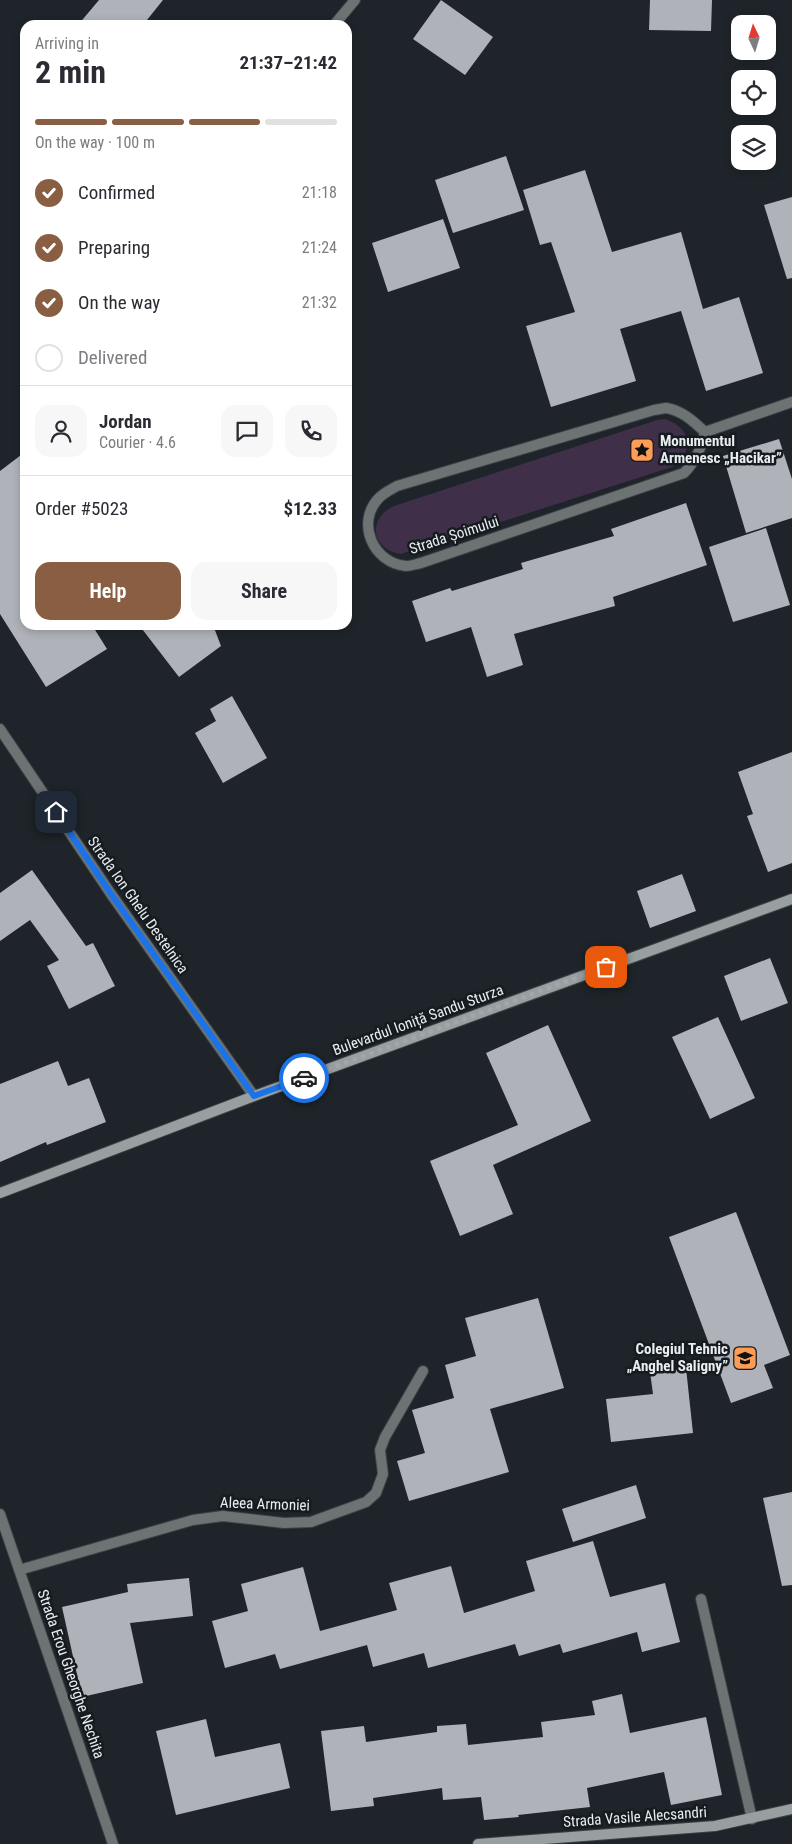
<!DOCTYPE html>
<html lang="en">
<head>
<meta charset="utf-8">
<style>
	:root { --surface:#fff; --page:#f7f7f7; --text:#2b2b33; --muted:#7c7c81; --line:#e1e1e2; --accent:#8a5e42 }
	body { margin:0; font-family:"Roboto Condensed",sans-serif; background:var(--page); color:var(--text); height:100vh; display:flex; flex-direction:column; font-size:19px; white-space:nowrap }
	* { box-sizing:border-box; margin:0 }
	p { font-size:16px; color:var(--muted) }
	.icon { flex:none; width:28px; height:28px; fill:none; stroke:currentColor; stroke-width:2; stroke-linecap:round; stroke-linejoin:round }
	.map { position:relative; flex:1; overflow:hidden }
	.side { position:absolute; left:20px; top:20px; width:332px; height:610px; display:flex; flex-direction:column; background:var(--surface); border-radius:15px; box-shadow:0 2px 8px #0003 }
	.side>* { flex:none }
	.needle { width:32px; rotate:356deg }
	.buttons { position:absolute; left:731px; top:15px; display:grid; gap:10px }
	.buttons a { display:grid; place-items:center; width:45px; height:45px; border-radius:10px; background:var(--surface); box-shadow:0 2px 8px #0003; font-size:25px }
	.pin { position:absolute; display:grid; place-items:center; width:42px; height:42px; color:#fff; margin:-21px; border-radius:10px; box-shadow:0 2px 8px #0006 }
	.courier { position:absolute; display:grid; place-items:center; width:50px; height:50px; margin:-25px; border:4px solid #1a73e8; border-radius:50%; background:#fff; color:#222; box-shadow:0 1px 6px #0007 }
	.overview em { font-style:normal; font-weight:700 }
	.overview div { display:flex; flex-direction:column-reverse }
	.overview { display:flex; align-items:center; justify-content:space-between; height:85px; padding:0 15px }
	h1 { font-size:32px; font-weight:700; line-height:38px }
	.bar { display:grid; grid-template-columns:repeat(4,1fr); gap:8px 5px; align-content:center; height:60px; padding:0 15px }
	.bar i { height:6px; border-radius:4px; background:var(--line) }
	.bar .active { background:var(--accent) }
	.bar p { grid-column:span 4 }
	.line { display:flex; align-items:center; gap:12px; padding:0 15px; border-top:1px solid var(--line) }
	.line div { flex:1 }
	.round { display:grid; place-items:center; flex:none; width:52px; height:52px; border-radius:15px; background:var(--page) }
	ol { padding:0 15px; list-style:none }
	li { display:flex; align-items:center; gap:15px; height:55px }
	li p { margin-inline-start:auto }
	li .icon { padding:5px; border-radius:50%; background:var(--accent); color:#fff; stroke-width:4 }
	li:last-child { color:var(--muted) }
	li i { width:28px; height:28px; border:2px solid var(--line); border-radius:50% }
	.primary-button { display:flex; gap:10px; margin-top:auto; padding:10px 15px }
	.primary-button a { flex:1; height:58px; border-radius:15px; background:var(--accent); color:#fff; font-size:20px; font-weight:700; line-height:58px; text-align:center }
	.primary-button a+a { background:var(--page); color:var(--text) }
	.map>svg:first-child { display:block }
	.green { fill:#3f2f49 }
	.building { fill:#b0b2ba }
	.lines { fill:none; stroke-linecap:round; stroke-linejoin:round }
	.street-casing { stroke:#3a4045; stroke-width:12 }
	.secondary-casing { stroke:#3a4045; stroke-width:12 }
	.street { stroke:#6d7272; stroke-width:10 }
	.secondary { stroke:#989fa0; stroke-width:10 }
	.done { stroke:#a2a7aa; stroke-width:5; stroke-dasharray:0 9 }
	.route { stroke:#1a73e8; stroke-width:6 }
	.labels { text-anchor:middle; dominant-baseline:central; stroke-width:5; stroke-linejoin:round; paint-order:stroke }
	.poi-label { font-size:15px; font-weight:bold; fill:#e9edf0; stroke:#151b1f; text-anchor:start }
	.street-label { font-size:15px; fill:#e9edf0; stroke:#151b1f }
</style>
</head>
<body>
<div class="map">
<svg width="792" height="1844" viewBox="0 0 792 1844">
	<rect width="100%" height="100%" fill="#1e2429"/>
	<path class="green" d="M 665,419 C 691,427 695,452 672,467 L 401,554 C 372,550 366,519 394,506 L 657,420 Z"/>
	<path class="building" d="M 99,0 L 163,0 L 143,25 L 78,25 Z
		M 441,0 L 493,37 L 465,75 L 413,39 Z
		M 650,0 L 712,0 L 711,31 L 649,30 Z
		M 506,156 L 524,210 L 453,233 L 435,180 Z
		M 585,170 L 612,252 L 681,232 L 703,309 L 739,297 L 763,373 L 706,391 L 681,311 L 620,329 L 636,381 L 551,407 L 526,326 L 575,312 L 551,242 L 540,245 L 523,190 Z
		M 792,197 L 792,278 L 787,279 L 764,205 Z
		M 443,219 L 460,268 L 388,292 L 372,243 Z
		M 779,439 L 792,479 L 792,518 L 746,533 L 723,456 Z
		M 25,452 L 25,625 L 92,625 L 107,649 L 46,687 L 0,614 L 0,471 Z
		M 686,503 L 707,565 L 613,597 L 615,606 L 514,634 L 523,665 L 487,677 L 471,627 L 426,642 L 412,601 L 450,588 L 452,591 L 523,569 L 521,563 L 614,536 L 611,529 Z
		M 766,528 L 790,605 L 733,622 L 709,547 Z
		M 139,625 L 213,625 L 221,646 L 179,677 Z
		M 232,696 L 267,758 L 223,783 L 195,733 L 216,721 L 210,709 Z
		M 792,752 L 792,863 L 768,872 L 747,816 L 753,814 L 738,772 Z
		M 32,870 L 86,946 L 93,943 L 115,986 L 69,1009 L 47,966 L 59,960 L 30,920 L 0,941 L 0,893 Z
		M 682,874 L 696,911 L 650,928 L 637,891 Z
		M 770,958 L 788,1003 L 741,1021 L 724,976 Z
		M 718,1017 L 755,1098 L 710,1119 L 672,1037 Z
		M 548,1025 L 591,1121 L 493,1165 L 513,1214 L 460,1236 L 430,1161 L 518,1125 L 486,1053 Z
		M 58,1061 L 68,1086 L 89,1078 L 106,1122 L 47,1145 L 46,1142 L 0,1162 L 0,1084 Z
		M 736,1212 L 790,1355 L 764,1365 L 773,1388 L 731,1403 L 669,1237 Z
		M 538,1298 L 564,1388 L 490,1409 L 509,1472 L 409,1501 L 397,1461 L 425,1453 L 412,1410 L 454,1398 L 445,1365 L 476,1356 L 465,1318 Z
		M 686,1368 L 693,1433 L 611,1442 L 606,1399 L 653,1394 L 650,1372 Z
		M 636,1485 L 646,1518 L 573,1542 L 562,1509 Z
		M 792,1492 L 792,1585 L 782,1586 L 763,1498 Z
		M 593,1541 L 610,1597 L 665,1583 L 680,1642 L 642,1652 L 637,1632 L 563,1653 L 560,1644 L 519,1656 L 515,1644 L 428,1668 L 424,1653 L 373,1667 L 367,1645 L 280,1669 L 275,1654 L 225,1668 L 212,1621 L 248,1611 L 241,1584 L 303,1567 L 320,1631 L 397,1610 L 389,1583 L 451,1566 L 464,1613 L 535,1591 L 526,1561 Z
		M 189,1578 L 193,1616 L 130,1623 L 143,1683 L 82,1697 L 62,1607 L 128,1592 L 127,1584 Z
		M 622,1694 L 630,1733 L 706,1717 L 722,1795 L 671,1805 L 664,1772 L 587,1788 L 590,1807 L 518,1815 L 519,1817 L 484,1820 L 481,1797 L 443,1800 L 442,1788 L 373,1798 L 374,1806 L 331,1811 L 321,1731 L 364,1726 L 366,1742 L 437,1732 L 437,1726 L 466,1724 L 468,1745 L 543,1737 L 541,1722 L 595,1715 L 592,1701 Z
		M 206,1719 L 215,1757 L 280,1743 L 290,1788 L 176,1815 L 156,1731 Z"/>
	<g class="lines">
		<g class="street-casing">
			<path id="street" d="M 334,25 L 355,0
				M 666,408 C 683,411 693,421 705,432 C 701,448 696,461 684,473 L 421,563 C 416,564 411,566 406,566 C 373,563 356,523 378,499 C 383,493 390,490 397,486 L 654,410 Z
				M 705,432 L 792,402
				M 0,729 L 111,894 L 254,1096
				M 0,1514 L 113,1844
				M 19,1570 L 193,1520 L 223,1516 L 284,1523 L 311,1522 L 366,1502 L 376,1493 L 383,1474 L 380,1450 L 385,1437 L 423,1371
				M 701,1599 L 752,1819"/>
		</g>
		<g class="secondary-casing">
			<path id="secondary" d="M 0,1193 L 254,1096 L 792,899
				M 478,1844 L 715,1826 L 792,1809"/>
		</g>
		<use href="#street" class="street"/>
		<use href="#secondary" class="secondary"/>
	</g>
	<g class="lines">
		<path class="done" d="M 304,1078 L 606,967"/>
		<path class="route" d="M 56,812 L 111,894 L 254,1096 L 304,1078"/>
	</g>
	<defs>
		<g id="sight-square" transform="scale(1.25)"><rect x="-9" y="-9" width="18" height="18" rx="4" fill="#fd9d55" stroke="#151b1f"/><path d="M0-6L1.8-2.2L6-1.7L2.9 1.2L3.7 5.4L0 3.3L-3.7 5.4L-2.9 1.2L-6-1.7L-1.8-2.2Z" fill="#111"/></g>
		<g id="school-square" transform="scale(1.25)"><rect x="-9" y="-9" width="18" height="18" rx="4" fill="#fd9d55" stroke="#151b1f"/><path d="M0-5L7-2L0 1L-7-2ZM-4 1L0 2.5L4 1V4Q0 6-4 4Z" fill="#111"/></g>
	</defs>
	<g fill-rule="evenodd">
		<use href="#sight-square" x="642" y="450"/>
		<use href="#school-square" x="745" y="1358"/>
	</g>
	<g class="labels">
		<g class="poi-label">
			<text x="660" y="441">Monumentul<tspan x="660" dy="17">Armenesc „Hacikar”</tspan></text>
			<text x="728" y="1349" text-anchor="end">Colegiul Tehnic<tspan x="728" dy="17">„Anghel Saligny”</tspan></text>
		</g>
		<g class="street-label">
			<text transform="translate(454 535) rotate(-18)">Strada Șoimului</text>
			<text transform="translate(138 905) rotate(55)">Strada Ion Ghelu Destelnica</text>
			<text transform="translate(418 1020) rotate(-20)">Bulevardul Ioniță Sandu Sturza</text>
			<text transform="translate(265 1504) rotate(2)">Aleea Armoniei</text>
			<text transform="translate(71 1674) rotate(71)">Strada Erou Gheorghe Nechita</text>
			<text transform="translate(635 1817) rotate(-4)">Strada Vasile Alecsandri</text>
		</g>
	</g>
</svg>
<div class="buttons">
<a><svg class="needle" viewBox="-14 -14 28 28"><path d="M0-13l5 13h-10z" fill="#e53935"/><path d="M0 13l5-13h-10z" fill="#7c7c81"/></svg></a>
<a><svg class="icon" aria-label="locate" viewBox="0 0 24 24"><circle cx="12" cy="12" r="6"/><path d="M12 2v4M12 18v4M2 12h4M18 12h4"/></svg></a>
<a><svg class="icon" aria-label="layers" viewBox="0 0 24 24"><path d="M12 4l9 5-9 5-9-5zM3 14l9 5 9-5"/></svg></a>
</div>
<div class="pin" style="left:606px;top:967px;background:#ea580c"><svg class="icon" aria-label="bag" viewBox="0 0 24 24"><path d="M5 8h14l-1 12H6zM9 8a3 3 0 0 1 6 0"/></svg></div>
<div class="pin" style="left:56px;top:812px;background:#1f2937"><svg class="icon" aria-label="home" viewBox="0 0 24 24"><path d="M3 11l9-7 9 7M6 9v11h12V9"/></svg></div>
<div class="courier" style="left:304px;top:1078px"><svg class="icon" aria-label="car" viewBox="0 0 24 24"><path d="M5 17H2v-5l4-1 3-4h7l3 4 3 1v5h-3M9 17h6M6 11h13"/><circle cx="7" cy="17" r="2"/><circle cx="17" cy="17" r="2"/></svg></div>
<section class="side">
<div class="overview"><div><h1>2 min</h1><p>Arriving in</p></div><em>21:37–21:42</em></div>
<div class="bar"><i class="active"></i><i class="active"></i><i class="active"></i><i></i><p>On the way · 100 m</p></div>
<ol>
<li><svg class="icon" aria-label="check" viewBox="0 0 24 24"><path d="M5 12l5 5 9-10"/></svg>Confirmed<p>21:18</p></li>
<li><svg class="icon" aria-label="check" viewBox="0 0 24 24"><path d="M5 12l5 5 9-10"/></svg>Preparing<p>21:24</p></li>
<li><svg class="icon" aria-label="check" viewBox="0 0 24 24"><path d="M5 12l5 5 9-10"/></svg>On the way<p>21:32</p></li>
<li><i></i>Delivered</li>
</ol>
<div class="line" style="height:90px"><a class="round"><svg class="icon" aria-label="person" viewBox="0 0 24 24"><circle cx="12" cy="8" r="4"/><path d="M4 21q1-7 8-7t8 7"/></svg></a><div><b>Jordan</b><p>Courier · 4.6</p></div><a class="round"><svg class="icon" aria-label="chat" viewBox="0 0 24 24"><path d="M4 5h16v11H9l-5 4z"/></svg></a><a class="round"><svg class="icon" aria-label="phone" viewBox="0 0 24 24"><path d="M5 4h4l2 5-3 2q2 4 5 5l2-3 5 2v4C11 20 4 13 5 4z"/></svg></a></div>
<div class="line" style="height:65px"><div>Order #5023</div><b>$12.33</b></div>
<div class="primary-button"><a>Help</a><a>Share</a></div>
</section>
</div>
</body>
</html>
